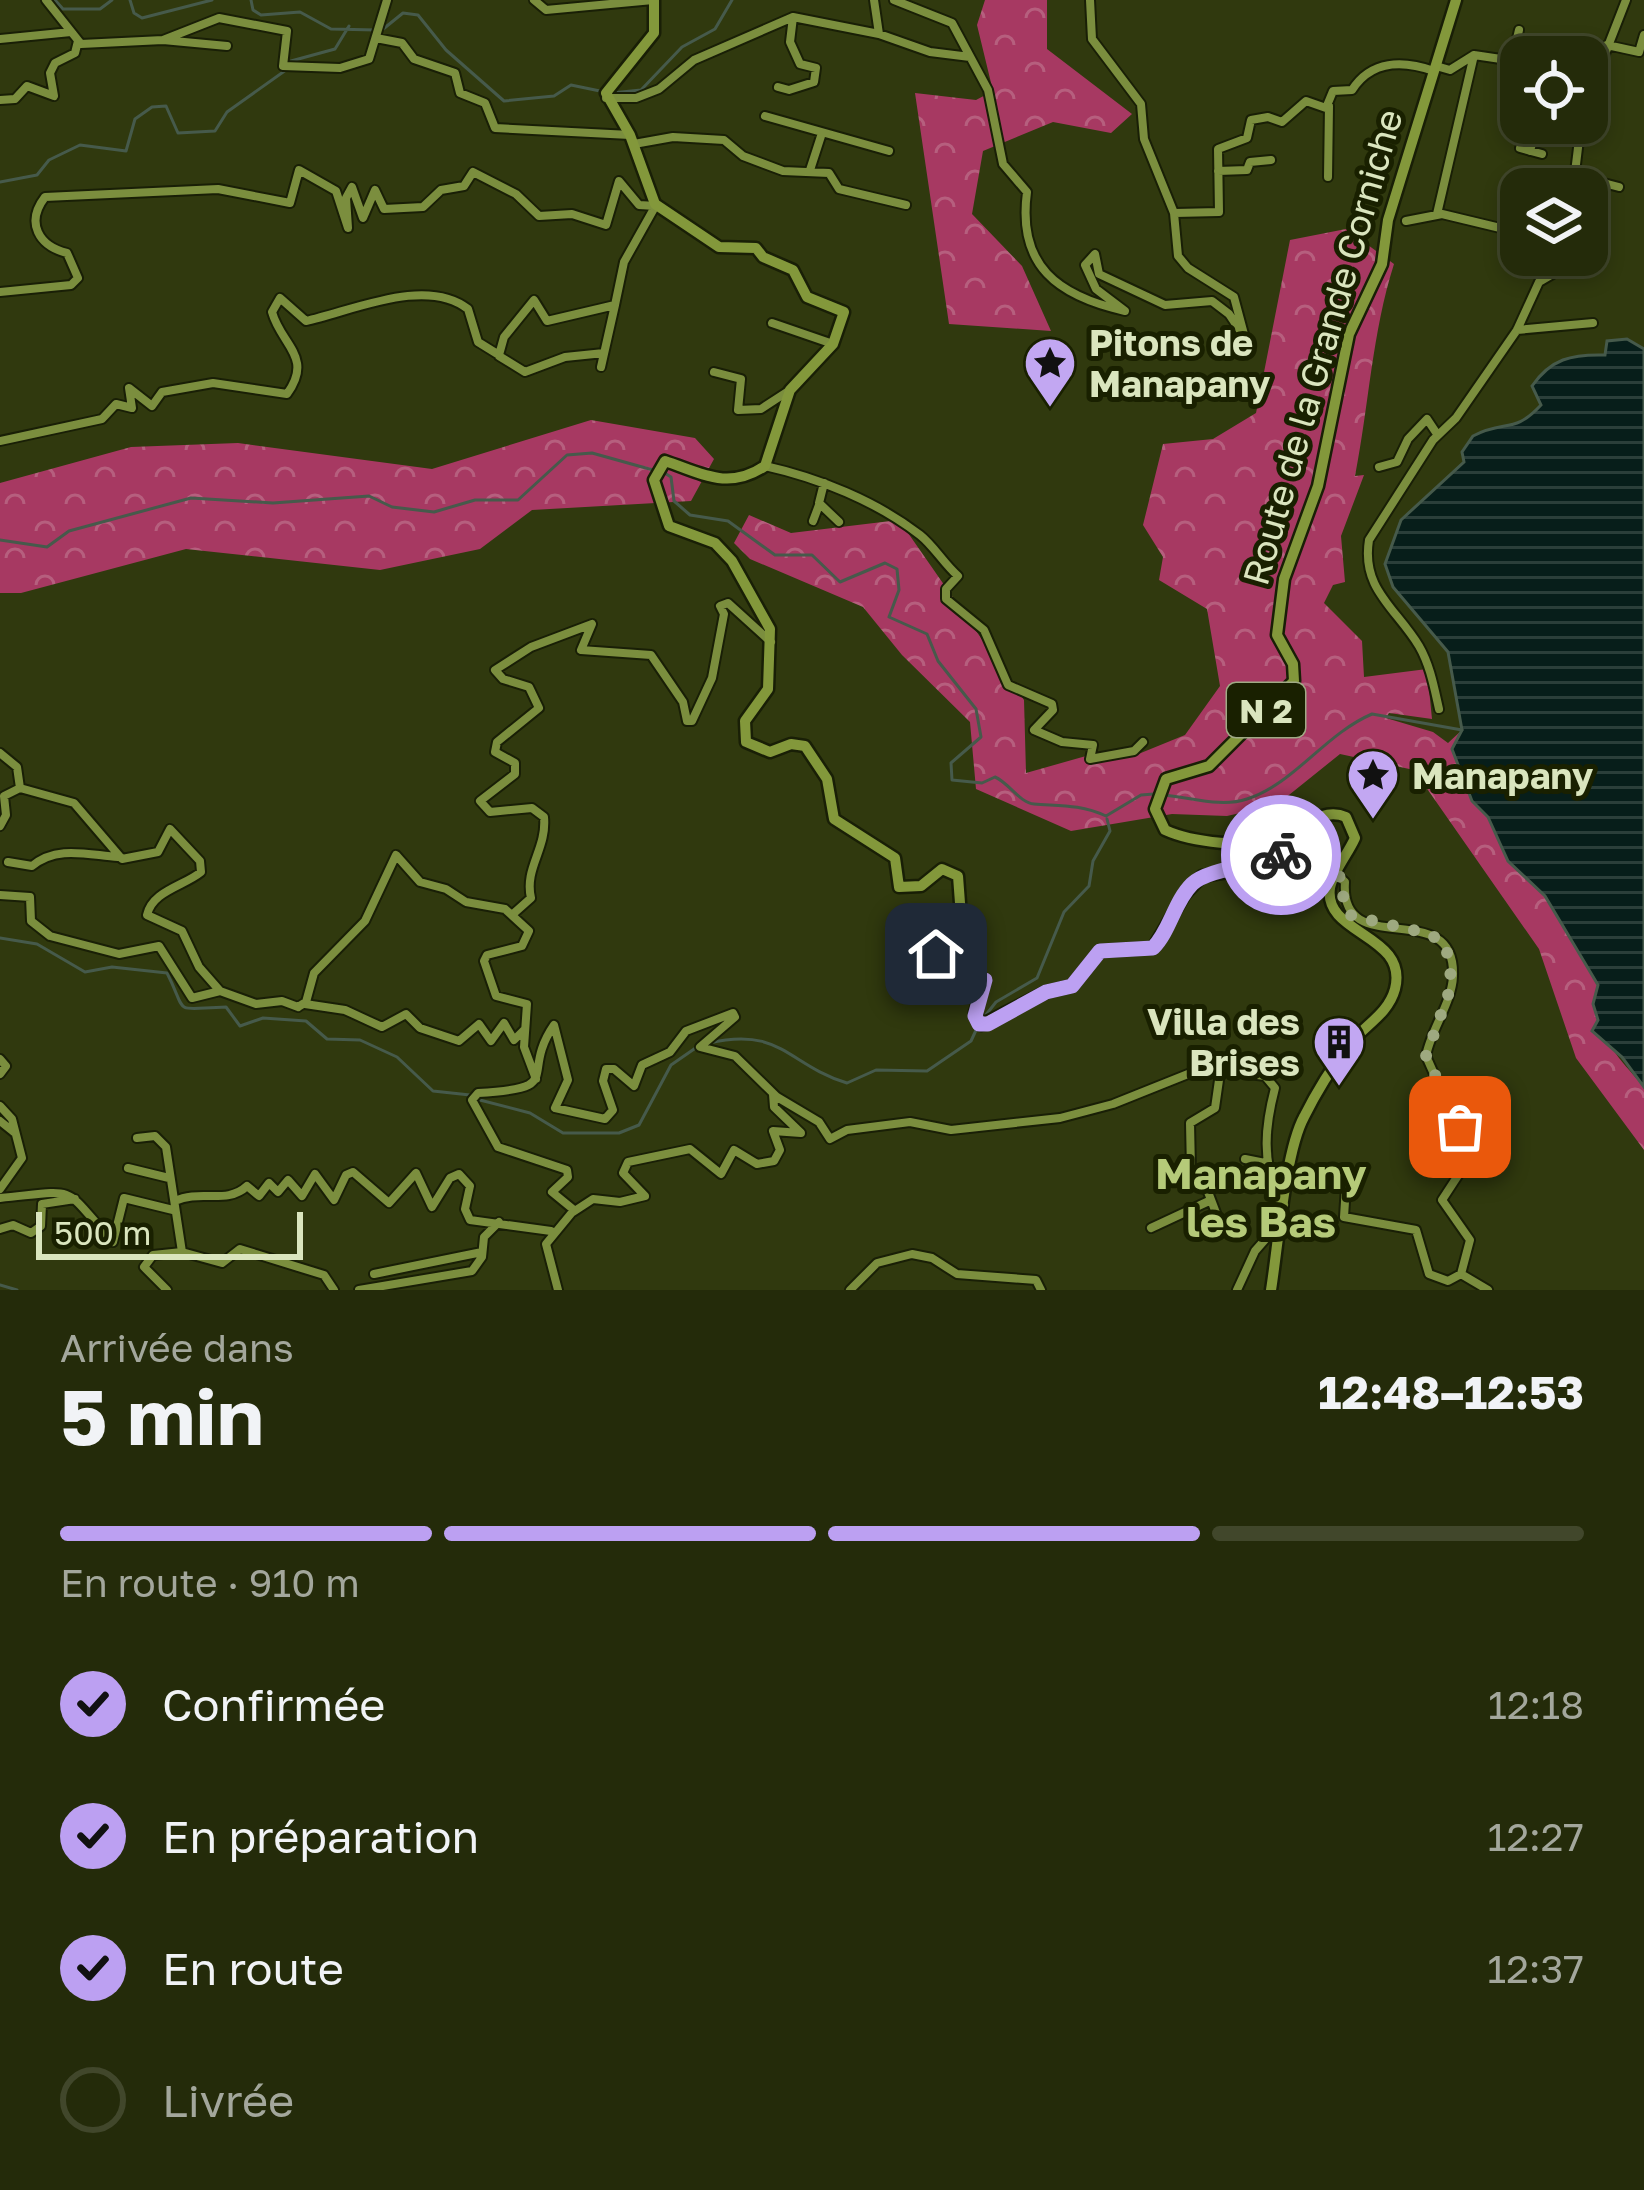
<!DOCTYPE html>
<html lang="fr">
<head>
<meta charset="utf-8">
<style>
	:root { --surface:#242b0a; --page:#2c3313; --text:#f1f3f6; --muted:#a3a79c; --line:#41472b; --accent:#bca0f2 }
	body { margin:0; font-family:"Golos Text",sans-serif; background:var(--page); color:var(--text); height:100vh; display:flex; flex-direction:column; font-size:45px; white-space:nowrap }
	* { box-sizing:border-box; margin:0 }
	p { font-size:39px; color:var(--muted) }
	.icon { flex:none; width:66px; height:66px; fill:none; stroke:currentColor; stroke-width:2; stroke-linecap:round; stroke-linejoin:round }
	.map { position:relative; height:1290px; overflow:hidden }
	.details { display:flex; flex-direction:column; background:var(--surface); flex:1 }
	.details>* { flex:none }
	.controls { position:absolute; left:1500px; top:36px; display:grid; gap:24px }
	.controls a { display:grid; place-items:center; width:108px; height:108px; border-radius:24px; background:var(--surface); box-shadow:0 6px 18px #0003,0 0 0 3px var(--line); font-size:60px }
	.scale { position:absolute; left:36px; bottom:30px; width:267px; box-sizing:border-box; padding-left:12px; border:6px solid #dae5be; border-top:0; font-size:33px; line-height:42px; white-space:nowrap; color:#dae5be; -webkit-text-stroke:9px #192000; paint-order:stroke }
	.pin { position:absolute; display:grid; place-items:center; width:102px; height:102px; color:#fff; margin:-51px; border-radius:24px; box-shadow:0 6px 18px #0006 }
	.courier { position:absolute; display:grid; place-items:center; width:120px; height:120px; margin:-60px; border:9px solid #bca0f2; border-radius:50%; background:#fff; color:#222; box-shadow:0 3px 15px #0007 }
	.summary em { font-style:normal; font-weight:700 }
	.summary div { display:flex; flex-direction:column-reverse }
	.summary { display:flex; align-items:center; justify-content:space-between; height:204px; padding:0 60px }
	h1 { font-size:78px; font-weight:700; line-height:90px }
	.bar { display:grid; grid-template-columns:repeat(4,1fr); gap:18px 12px; align-content:center; height:144px; padding:0 60px }
	.bar i { height:15px; border-radius:9px; background:var(--line) }
	.bar .current { background:var(--accent) }
	.bar p { grid-column:span 4 }
	ol { padding:0 60px; list-style:none }
	li { display:flex; align-items:center; gap:36px; height:132px }
	li p { margin-inline-start:auto }
	li .icon { padding:12px; border-radius:50%; background:var(--accent); color:#111; stroke-width:4 }
	li:last-child { color:var(--muted) }
	li i { width:66px; height:66px; border:6px solid var(--line); border-radius:50% }
	.map>svg:first-child { display:block }
	.forest { fill:url(#forest-crowns) }
	.water { fill:url(#water-rules); stroke:#465a4b; stroke-width:3 }
	.lines { fill:none; stroke-linecap:round; stroke-linejoin:round }
	.stream { stroke:#465a4b; stroke-width:3 }
	.minor-casing { stroke:#191f06; stroke-width:12 }
	.major-casing { stroke:#191f06; stroke-width:15 }
	.minor { stroke:#7b8e3e; stroke-width:8 }
	.major { stroke:#83983b; stroke-width:10 }
	.done { stroke:#9ea980; stroke-width:12; stroke-dasharray:0 21.6 }
	.route { stroke:#bca0f2; stroke-width:15 }
	.labels { text-anchor:middle; dominant-baseline:central; stroke-width:10; stroke-linejoin:round; paint-order:stroke }
	.shield { fill:#192000; stroke:#a0aa85; stroke-width:3 }
	.shield-label { font-size:33px; font-weight:bold; fill:#dae5be }
	.poi-label { font-size:36px; font-weight:bold; fill:#dae5be; stroke:#192000; text-anchor:start }
	.street-label { font-size:36px; fill:#dae5be; stroke:#192000 }
	.quarter-label { font-size:42px; font-weight:bold; fill:#b5ca79; stroke:#192000 }
</style>
</head>
<body>
<div class="map">
<svg width="1644" height="1290" viewBox="0 0 1644 1290">
	<defs>
		<pattern id="forest-crowns" width="20" height="18" patternUnits="userSpaceOnUse" patternTransform="scale(3)"><rect width="20" height="18" fill="#a73962"/><path d="M2 6a3 3 0 1 1 6 0M12 15a3 3 0 1 1 6 0" fill="none" stroke="#b65f7e"/></pattern>
		<pattern id="water-rules" width="6" height="5" patternUnits="userSpaceOnUse" patternTransform="scale(3)"><rect width="6" height="5" fill="#071e1a"/><path d="M0 2.5h6" fill="none" stroke="#2b3f3a"/></pattern>
	</defs>
	<rect width="100%" height="100%" fill="#30390e"/>
	<path class="forest" d="M 985,0 L 1047,0 L 1047,49 L 1132,114 L 1111,133 L 1053,122 L 983,151 L 972,214 L 1022,266 L 1051,331 L 949,324 L 915,93 L 976,100 L 993,91 L 977,25 Z
		M 1346,229 L 1394,264 C 1372,333 1369,405 1355,476 L 1364,475 L 1341,536 L 1345,582 L 1333,585 L 1324,603 L 1362,641 L 1364,677 L 1427,669 L 1432,719 L 1389,713 L 1386,718 L 1433,732 L 1448,743 L 1462,730 L 1452,749 L 1472,801 L 1488,817 L 1508,861 L 1545,896 L 1598,985 C 1587,1027 1618,1057 1644,1087 L 1644,1150 L 1576,1058 L 1539,949 L 1414,770 L 1340,754 L 1284,799 L 1253,810 L 1227,816 L 1172,814 L 1071,831 L 976,789 L 970,722 L 902,655 L 863,607 L 750,559 L 734,543 L 749,515 L 791,533 L 899,520 L 1024,700 L 1026,773 L 1086,756 L 1131,757 L 1185,735 L 1220,686 L 1207,609 L 1159,580 L 1163,557 L 1143,525 L 1163,444 L 1213,439 L 1256,413 L 1290,240 Z
		M 591,420 L 695,438 L 714,459 L 691,501 L 532,510 L 480,549 L 380,570 L 186,549 L 21,593 L 0,593 L 0,483 L 131,447 L 238,443 L 432,469 Z"/>
	<path class="water" d="M 1627,339 L 1644,349 L 1644,1087 L 1622,1057 L 1592,1031 L 1598,1020 L 1593,1004 L 1598,985 L 1545,896 L 1508,861 L 1488,817 L 1472,801 L 1452,749 L 1462,730 L 1448,652 L 1393,587 L 1385,564 L 1401,520 L 1464,462 L 1462,452 L 1473,436 C 1506,419 1513,435 1541,405 L 1532,386 C 1551,359 1571,354 1605,355 L 1607,341 Z"/>
	<g class="lines">
		<path class="stream" d="M 55,0 L 63,9 L 100,9 L 112,0
			M 130,0 L 134,13 L 142,18 L 212,0
			M 251,0 L 253,10 L 261,15 L 300,12 L 331,29 L 376,30
			M 382,30 L 403,13 L 418,15 L 446,50 L 504,101 L 554,96 L 571,85 L 600,91
			M 291,61 L 335,49 L 349,26
			M 612,93 L 641,90 L 682,47 L 715,29 L 732,0
			M 0,182 L 37,175 L 49,160 L 80,145 L 126,151 L 135,119 L 152,107 L 166,106 L 178,133 L 215,131 L 227,112 L 286,70
			M 663,472 L 671,477 L 674,501 L 690,515 L 728,521 L 775,555 L 812,555 L 840,582 L 885,563 L 897,569 L 899,590 L 889,617 L 927,634 L 938,661 L 976,709 L 981,737 L 951,763 L 952,780 L 982,783 L 995,777 C 1009,783 1020,803 1034,804 C 1059,806 1080,804 1106,816 L 1141,795 L 1154,794
			M 0,540 L 47,547 L 69,531 L 191,498 L 273,503 L 369,496 L 392,507 L 434,512 L 475,500 L 518,500 L 567,455 L 592,453 L 653,470
			M 1163,795 C 1190,797 1221,808 1247,799 C 1294,784 1325,734 1372,714 L 1462,730
			M 0,938 L 37,944 L 85,972 L 112,967 L 167,973 C 189,1016 170,1009 226,1007 L 240,1026 L 263,1018 L 306,1021 L 327,1039 L 360,1040 L 397,1057 L 433,1091 L 470,1095
			M 985,1016 L 996,1002 L 1037,978 L 1064,912 L 1089,886 L 1093,861 L 1110,831 L 1107,819
			M 709,1043 C 781,1026 788,1065 847,1083 L 876,1070 L 927,1071 L 971,1041 L 977,1028
			M 476,1099 L 530,1113 L 563,1133 L 619,1133 L 639,1125 L 671,1065 L 697,1047
			M 0,1285 L 17,1290"/>
		<g class="minor-casing">
			<path id="minor" d="M 46,0 L 81,44 L 163,40 L 219,18 L 287,31 L 283,66 L 340,68 L 369,59 L 387,0
				M 534,0 L 546,10 L 653,0
				M 894,0 L 952,23 L 988,90 L 1003,164 L 1027,192 C 1017,266 1058,296 1125,311 L 1096,289 L 1085,265 L 1095,254 L 1099,274 L 1165,305 L 1212,301 L 1229,314 L 1245,338 L 1234,297 L 1188,268 L 1178,256 L 1174,213 L 1144,139 L 1141,104 L 1092,39 L 1090,0
				M 879,34 L 930,52 L 970,57
				M 376,38 L 402,43 L 414,59 L 455,73 L 460,93 L 485,103 L 495,128 L 630,135
				M 0,39 L 71,32
				M 163,40 L 227,46
				M 1607,45 L 1639,52 L 1644,35
				M 1512,60 L 1519,30
				M 1436,66 L 1450,70 L 1474,55 L 1521,62
				M 778,87 L 789,90 L 814,82 L 816,68 L 800,64 L 790,42 L 793,17
				M 606,98 L 636,98 L 659,89 L 694,60 L 793,17 L 879,34 L 874,0
				M 0,100 L 15,99 L 27,86 L 54,96 L 50,73 L 55,63 L 75,53 L 78,41
				M 1587,100 L 1626,0
				M 765,116 L 889,151
				M 634,144 L 673,137 L 724,140 L 743,156 L 783,171 L 829,173 L 839,189 L 906,205
				M 1520,148 L 1542,154
				M 1530,151 L 1538,123
				M 810,170 L 822,133
				M 1218,171 L 1247,170 L 1250,162 L 1271,160
				M 1573,175 L 1619,187
				M 1328,177 L 1329,106
				M 1573,189 L 1581,123
				M 1175,213 L 1219,212 L 1218,149 L 1247,138 L 1251,120 L 1268,117 L 1282,122 L 1306,101 L 1326,108 L 1333,91 L 1352,90 C 1371,60 1403,60 1434,71
				M 1437,214 L 1474,55
				M 1406,221 L 1442,214 L 1521,233
				M 1556,258 L 1596,262
				M 0,292 L 71,285 L 78,278 L 67,253 C 39,246 25,223 45,197 L 218,189 L 290,203 L 299,170 L 336,191 L 348,228 L 346,198 L 352,187 L 363,218 L 375,190 L 384,209 L 423,207 L 441,190 L 464,186 L 473,172 L 516,194 L 539,216 L 572,214 L 606,225 L 619,181 L 639,205 L 656,206
				M 772,323 L 833,344
				M 1517,330 L 1593,323
				M 499,356 L 525,372 L 565,357 L 604,353
				M 601,367 L 615,305
				M 714,372 L 741,379 L 738,410 L 761,409 L 790,390
				M 0,441 L 102,419 L 116,404 L 132,408 L 129,388 L 152,406 L 162,392 L 213,383 L 287,394 C 314,357 281,345 272,312 L 280,298 L 306,321 C 352,311 426,276 468,309 L 478,342 L 499,355 L 504,337 L 534,300 L 547,321 L 615,305 L 624,262 L 656,205
				M 765,466 C 819,478 876,501 920,535 C 934,546 944,564 958,576 L 946,589 L 946,599 L 984,630 L 1008,685 L 1052,704 L 1053,710 L 1034,730 L 1062,742 L 1093,745 L 1090,759 L 1134,751 L 1143,742
				M 1379,467 L 1397,462 L 1408,439 L 1427,419 L 1437,434
				M 824,483 L 819,503 L 839,522
				M 813,521 L 819,505
				M 1439,709 C 1434,687 1430,665 1419,646 C 1396,608 1361,589 1369,540 L 1433,440 L 1456,418 L 1517,330 L 1539,282 L 1556,272 L 1556,255
				M 0,753 L 17,767 L 20,788 L 74,803 L 122,859 L 158,852 L 170,829 L 200,861 L 201,872 C 184,886 152,891 147,915 L 182,931 L 199,967 L 220,991 L 256,1004 L 282,1001 L 298,1007
				M 0,826 L 6,815 L 4,796 L 20,788
				M 8,862 L 32,866 C 57,845 88,855 118,857
				M 1336,874 L 1345,882 C 1339,963 1456,894 1453,976 C 1452,1003 1431,1029 1426,1056 L 1463,1139 L 1459,1174 L 1442,1200 L 1470,1240 L 1461,1274
				M 0,895 L 30,897 L 31,921 L 50,936 L 119,954 L 159,946 L 192,998 L 220,991
				M 513,914 L 531,898 C 524,868 547,849 544,817 L 532,808 L 490,812 L 480,801 L 515,774 L 515,763 L 495,752 L 497,742 L 539,708 L 529,687 L 503,679 L 495,670 L 531,647 L 592,624 L 581,650 L 651,655 L 683,702 L 687,721 L 692,721 L 712,678 L 724,614 L 720,606 L 728,603 L 771,642
				M 305,1004 L 345,1010 L 382,1027 L 406,1014 L 420,1028 L 459,1041 L 479,1024 L 491,1041 L 504,1023 L 514,1040 L 524,1030
				M 298,1007 L 306,1002 L 314,973 L 365,921 L 396,855 L 420,882 L 446,889 L 466,902 L 505,909 L 529,931 L 522,946 L 487,955 L 484,961 L 496,996 L 527,1004 L 524,1047 L 536,1079
				M 0,1059 L 6,1066 L 0,1074
				M 1220,1073 L 1215,1108 L 1190,1123 L 1191,1170 L 1205,1184 L 1221,1226
				M 0,1106 L 12,1119 L 22,1158 L 0,1189
				M 0,1121 L 15,1133
				M 137,1138 L 155,1136 L 166,1147 L 182,1252 L 153,1255 L 144,1267 L 167,1290
				M 1245,1159 L 1265,1163
				M 128,1168 L 169,1178
				M 1291,1174 L 1346,1186 L 1344,1217 L 1416,1230 L 1429,1274 L 1448,1281 L 1461,1274
				M 0,1198 C 82,1190 60,1184 113,1242 L 124,1198 L 173,1210
				M 175,1201 C 200,1189 227,1205 247,1186 L 259,1196 L 269,1183 L 278,1192 L 288,1180 L 302,1196 L 315,1174 L 334,1200 L 346,1175 L 353,1172 L 389,1203 L 416,1173 L 432,1207 L 450,1178 L 459,1174 L 470,1186 L 465,1209 L 470,1220 L 551,1231
				M 573,1212 L 593,1199 L 620,1202 L 645,1196 L 623,1173 L 628,1162 L 690,1149 L 721,1174 L 734,1150 L 757,1164 L 774,1161 L 780,1150 L 773,1131 L 801,1133 L 774,1107 L 773,1094
				M 1151,1228 L 1209,1201
				M 0,1229 L 13,1225 L 31,1233 L 41,1226 L 42,1204 L 75,1199
				M 182,1252 L 222,1263 L 240,1249 L 324,1275 L 334,1290
				M 374,1274 L 482,1252
				M 1461,1274 L 1488,1290
				M 359,1290 L 472,1271 L 482,1257 L 484,1237 L 499,1222
				M 558,1290 L 546,1244 L 574,1210 L 552,1192 L 568,1177 L 567,1170 L 498,1147 L 472,1100 L 478,1093 C 567,1088 519,1076 554,1025 L 568,1080 L 555,1108 L 605,1119 L 613,1110 L 603,1081 L 606,1069 L 614,1069 L 634,1086 L 642,1065 L 670,1052 L 686,1031 L 733,1013 L 735,1017 L 700,1047 L 735,1056 L 777,1097 L 819,1122 L 830,1139 L 847,1130 L 910,1122 L 951,1130 L 1060,1118 L 1113,1104 L 1203,1068 L 1265,1076 L 1275,1088 C 1264,1130 1263,1158 1277,1200 L 1284,1205
				M 850,1290 L 877,1263 L 912,1254 L 932,1258 L 957,1274 L 1036,1280 L 1041,1290
				M 1237,1290 L 1255,1251 L 1277,1226"/>
		</g>
		<g class="major-casing">
			<path id="major" d="M 654,0 L 654,33 L 606,93 L 630,135 L 655,204 L 719,247 L 756,248 L 763,257 L 793,270 L 807,297 L 844,312 L 833,344 L 790,390 L 765,466 C 728,491 701,473 665,461 L 654,480 L 669,526 L 715,543 L 732,561 L 770,629 L 768,689 L 745,721 L 746,742 L 770,752 L 791,744 L 805,746 L 827,779 L 834,819 L 895,858 L 899,887 L 921,886 L 942,869 L 958,876 L 962,930 L 934,961 L 952,976 L 985,980 L 975,1012 L 981,1025 L 1046,992 L 1072,986 L 1100,951 L 1153,948 L 1185,894 L 1202,876 L 1248,869 L 1291,852 L 1336,874
				M 1271,1290 C 1278,1247 1285,1152 1304,1117 C 1316,1093 1332,1067 1348,1046 C 1363,1026 1388,1015 1395,989 C 1409,934 1323,935 1330,888 C 1333,871 1348,854 1355,838 L 1346,817 C 1321,806 1300,831 1277,839 C 1249,849 1191,842 1165,830 L 1155,809 L 1166,779 L 1209,766 L 1294,681 L 1293,664 L 1277,635 L 1284,579 L 1318,486 L 1349,334 L 1382,264 L 1388,220 L 1456,0"/>
		</g>
		<use href="#minor" class="minor"/>
		<use href="#major" class="major"/>
	</g>
	<g class="lines">
		<path class="done" d="M 1281,855 L 1303,854 L 1342,878 L 1344,908 L 1352,916 L 1430,934 L 1446,946 L 1452,984 L 1426,1056 L 1460,1127"/>
		<path class="route" d="M 936,954 L 935,964 L 952,976 L 985,980 L 975,1016 L 979,1024 L 988,1024 L 1046,992 L 1072,986 L 1100,951 L 1153,948 C 1170,931 1174,902 1192,884 C 1207,869 1257,865 1281,855"/>
	</g>
	<defs>
		<g id="sight-pin" transform="scale(2.7)"><path d="M0 17L-7.5 6A9.5 9.5 0 1 1 7.5 6Z" fill="#c2a7f2" stroke="#192000"/><path d="M0-6L1.8-2.2L6-1.7L2.9 1.2L3.7 5.4L0 3.3L-3.7 5.4L-2.9 1.2L-6-1.7L-1.8-2.2Z" fill="#111"/></g>
		<g id="building-pin" transform="scale(2.7)"><path d="M0 17L-7.5 6A9.5 9.5 0 1 1 7.5 6Z" fill="#c2a7f2" stroke="#192000"/><path d="M-4-6H4V6H1V3H-1V6H-4ZM-2.5-4.3h1.7v1.8h-1.7ZM.8-4.3h1.7v1.8H.8ZM-2.5-1h1.7V.8h-1.7ZM.8-1h1.7V.8H.8Z" fill="#111"/></g>
	</defs>
	<g fill-rule="evenodd">
		<use href="#sight-pin" x="1050" y="363"/>
		<use href="#sight-pin" x="1373" y="775"/>
		<use href="#building-pin" x="1339" y="1042"/>
	</g>
	<g class="labels">
		<rect class="shield" x="1227" y="683" width="78" height="54" rx="9"/>
		<g class="shield-label">
			<text x="1266" y="710">N 2</text>
		</g>
		<g class="poi-label">
			<text x="1089" y="342">Pitons de<tspan x="1089" dy="41">Manapany</tspan></text>
			<text x="1412" y="775">Manapany</text>
			<text x="1300" y="1021" text-anchor="end">Villa des<tspan x="1300" dy="41">Brises</tspan></text>
		</g>
		<g class="street-label">
			<text transform="translate(1322 347) rotate(-74)">Route de la Grande Corniche</text>
		</g>
		<g class="quarter-label">
			<text x="1261" y="1173">Manapany<tspan x="1261" dy="48">les Bas</tspan></text>
		</g>
	</g>
</svg>
<div class="controls">
<a><svg class="icon" aria-label="locate" viewBox="0 0 24 24"><circle cx="12" cy="12" r="6"/><path d="M12 2v4M12 18v4M2 12h4M18 12h4"/></svg></a>
<a><svg class="icon" aria-label="layers" viewBox="0 0 24 24"><path d="M12 4l9 5-9 5-9-5zM3 14l9 5 9-5"/></svg></a>
</div>
<div class="scale">500 m</div>
<div class="pin" style="left:1460px;top:1127px;background:#ea580c"><svg class="icon" aria-label="bag" viewBox="0 0 24 24"><path d="M5 8h14l-1 12H6zM9 8a3 3 0 0 1 6 0"/></svg></div>
<div class="pin" style="left:936px;top:954px;background:#1f2937"><svg class="icon" aria-label="home" viewBox="0 0 24 24"><path d="M3 11l9-7 9 7M6 9v11h12V9"/></svg></div>
<div class="courier" style="left:1281px;top:855px"><svg class="icon" aria-label="bike" viewBox="0 0 24 24"><circle cx="6" cy="16" r="4"/><circle cx="18" cy="16" r="4"/><path d="M6 16l4-8h5l3 8M10 8l3 8H6M13 5h3"/></svg></div>
</div>
<section class="details">
<div class="summary"><div><h1>5 min</h1><p>Arrivée dans</p></div><em>12:48–12:53</em></div>
<div class="bar"><i class="current"></i><i class="current"></i><i class="current"></i><i></i><p>En route · 910 m</p></div>
<ol>
<li><svg class="icon" aria-label="check" viewBox="0 0 24 24"><path d="M5 12l5 5 9-10"/></svg>Confirmée<p>12:18</p></li>
<li><svg class="icon" aria-label="check" viewBox="0 0 24 24"><path d="M5 12l5 5 9-10"/></svg>En préparation<p>12:27</p></li>
<li><svg class="icon" aria-label="check" viewBox="0 0 24 24"><path d="M5 12l5 5 9-10"/></svg>En route<p>12:37</p></li>
<li><i></i>Livrée</li>
</ol>
</section>
</body>
</html>
